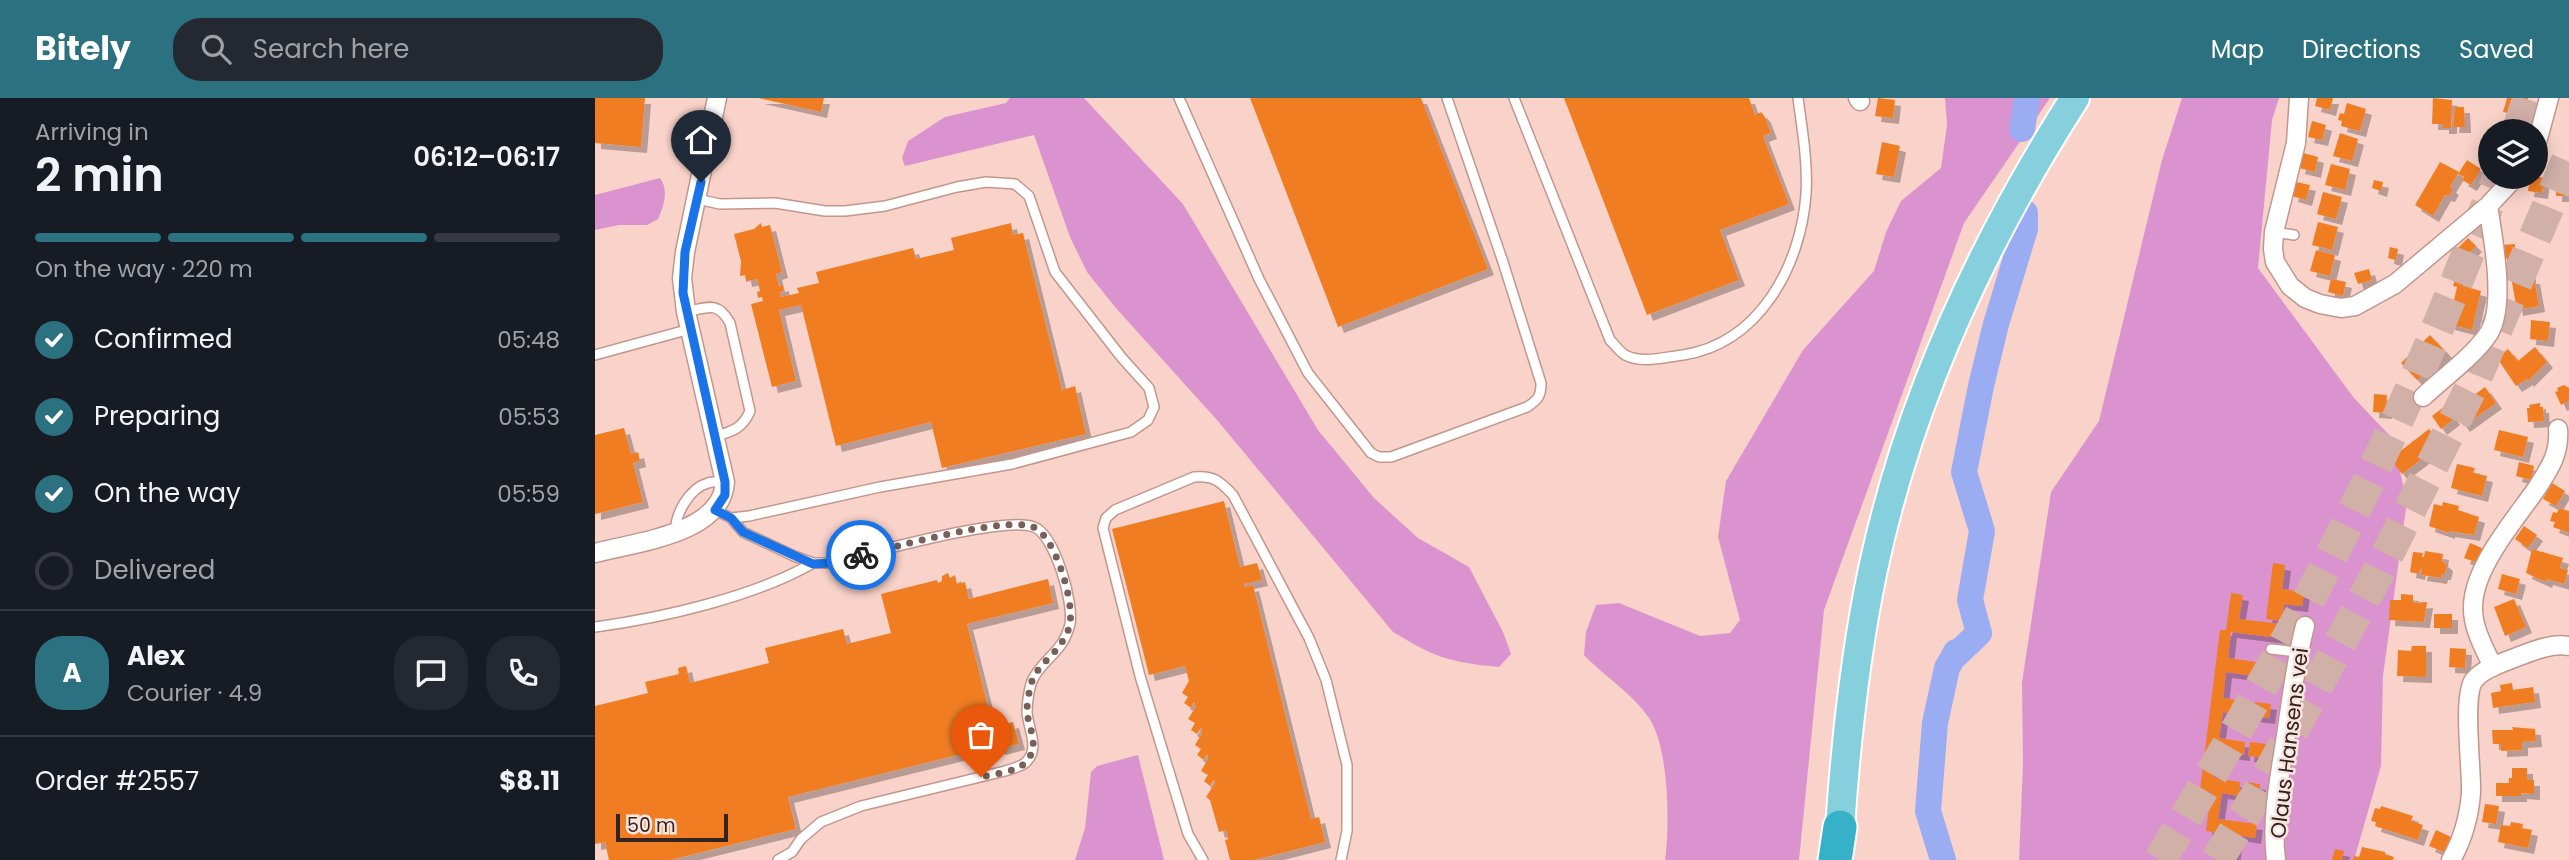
<!DOCTYPE html>
<html lang="en">
<head>
<meta charset="utf-8">
<style>
	:root { --surface:#171b24; --page:#242831; --text:#f1f3f6; --muted:#9ea1a6; --line:#363941; --accent:#2b717f }
	body { margin:0; font-family:Poppins,sans-serif; background:var(--page); color:var(--text); height:100vh; display:flex; flex-direction:column; font-size:26px; white-space:nowrap }
	* { box-sizing:border-box; margin:0 }
	p { font-size:23px; color:var(--muted) }
	.icon { flex:none; width:38px; height:38px; fill:none; stroke:currentColor; stroke-width:2; stroke-linecap:round; stroke-linejoin:round }
	.map { position:relative; flex:1; overflow:hidden }
	.sheet { display:flex; flex-direction:column; background:var(--surface); width:595px }
	.sheet>* { flex:none }
	.buttons { position:absolute; left:1883px; top:21px; display:grid; gap:14px }
	.buttons a { display:grid; place-items:center; width:70px; height:70px; border-radius:50%; background:var(--surface); box-shadow:0 4px 18px #0003; font-size:35px }
	.scale { position:absolute; left:21px; bottom:18px; width:112px; box-sizing:border-box; padding-left:7px; border:4px solid #33221e; border-top:0; font-size:19px; line-height:24px; white-space:nowrap; color:#33221e; -webkit-text-stroke:5px #f9e5e0; paint-order:stroke }
	.pin { position:absolute; display:grid; place-items:center; width:60px; height:60px; color:#fff; margin:-72px -30px; border-radius:50% 50% 50% 0; rotate:-45deg; box-shadow:0 0 7px #0007 }
	.pin .icon { rotate:45deg }
	.courier { position:absolute; display:grid; place-items:center; width:70px; height:70px; margin:-35px; border:5px solid #1a73e8; border-radius:50%; background:#fff; color:#222; box-shadow:0 2px 9px #0007 }
	.headline em { font-style:normal; font-weight:600 }
	.headline div { display:flex; flex-direction:column-reverse }
	.headline { display:flex; align-items:center; justify-content:space-between; height:119px; padding:0 35px }
	h1 { font-size:46px; font-weight:600; line-height:52px }
	.bar { display:grid; grid-template-columns:repeat(4,1fr); gap:10px 7px; align-content:center; height:84px; padding:0 35px }
	.bar i { height:9px; border-radius:5px; background:var(--line) }
	.bar .on { background:var(--accent) }
	.bar p { grid-column:span 4 }
	.line { display:flex; align-items:center; gap:18px; padding:0 35px; border-top:2px solid var(--line) }
	.line div { flex:1 }
	.round { display:grid; place-items:center; flex:none; width:74px; height:74px; border-radius:28px; background:var(--page) }
	ol { padding:0 35px; list-style:none }
	li { display:flex; align-items:center; gap:21px; height:77px }
	li p { margin-inline-start:auto }
	li .icon { padding:7px; border-radius:50%; background:var(--accent); color:#fff; stroke-width:4 }
	li:last-child { color:var(--muted) }
	li i { width:38px; height:38px; border:4px solid var(--line); border-radius:50% }
	header { display:flex; align-items:center; gap:42px; box-sizing:border-box; height:98px; padding:0 35px; background:var(--accent); color:#fff }
	header strong { font-size:33px }
	nav { display:flex; gap:38px; margin-inline-start:auto; font-size:24px }
	.search { width:490px; height:63px; background:var(--page); display:flex; align-items:center; gap:18px; box-sizing:border-box; padding:0 24px; border-radius:28px; color:var(--muted); font-size:26px }
	main { display:flex; flex:1; min-height:0 }
	.map>svg:first-child { display:block }
	.green { fill:#db93cf }
	.lines { fill:none; stroke-linecap:round; stroke-linejoin:round }
	.river { stroke:#9badf2; stroke-width:26 }
	.building { fill:#f07d23; filter:url(#shadow) }
	.highway-tunnel { stroke:#d1b0a8; stroke-width:33; stroke-dasharray:33 17; stroke-linecap:butt }
	.lane-casing { stroke:#c3968c; stroke-width:12 }
	.street-casing { stroke:#c3968c; stroke-width:21 }
	.primary-casing { stroke:#fff; stroke-width:32 }
	.highway-casing { stroke:#fff; stroke-width:37 }
	.lane { stroke:#fff; stroke-width:9 }
	.street { stroke:#fff; stroke-width:18 }
	.primary { stroke:#86d0dd; stroke-width:28 }
	.highway { stroke:#36b1c7; stroke-width:33 }
	.done { stroke:#78605a; stroke-width:7; stroke-dasharray:0 12.6 }
	.route { stroke:#1a73e8; stroke-width:9 }
	.labels { text-anchor:middle; dominant-baseline:central; stroke-width:5; stroke-linejoin:round; paint-order:stroke }
	.street-label { font-size:21px; fill:#33221e; stroke:#f9e5e0 }
</style>
</head>
<body>
<header>
<strong>Bitely</strong>
<div class="search"><svg class="icon" aria-label="search" viewBox="0 0 24 24"><circle cx="10" cy="10" r="6"/><path d="M15 15l6 6"/></svg>Search here</div>
<nav><a>Map</a><a>Directions</a><a>Saved</a></nav>
</header>
<main>
<section class="sheet">
<div class="headline"><div><h1>2 min</h1><p>Arriving in</p></div><em>06:12–06:17</em></div>
<div class="bar"><i class="on"></i><i class="on"></i><i class="on"></i><i></i><p>On the way · 220 m</p></div>
<ol>
<li><svg class="icon" aria-label="check" viewBox="0 0 24 24"><path d="M5 12l5 5 9-10"/></svg>Confirmed<p>05:48</p></li>
<li><svg class="icon" aria-label="check" viewBox="0 0 24 24"><path d="M5 12l5 5 9-10"/></svg>Preparing<p>05:53</p></li>
<li><svg class="icon" aria-label="check" viewBox="0 0 24 24"><path d="M5 12l5 5 9-10"/></svg>On the way<p>05:59</p></li>
<li><i></i>Delivered</li>
</ol>
<div class="line" style="height:126px"><b class="round" style="background:var(--accent);color:#fff">A</b><div><b>Alex</b><p>Courier · 4.9</p></div><a class="round"><svg class="icon" aria-label="chat" viewBox="0 0 24 24"><path d="M4 5h16v11H9l-5 4z"/></svg></a><a class="round"><svg class="icon" aria-label="phone" viewBox="0 0 24 24"><path d="M5 4h4l2 5-3 2q2 4 5 5l2-3 5 2v4C11 20 4 13 5 4z"/></svg></a></div>
<div class="line" style="height:91px"><div>Order #2557</div><b>$8.11</b></div>
</section>
<div class="map">
<svg width="1974" height="762" viewBox="0 0 1974 762">
	<defs>
		<filter id="shadow"><feDropShadow dx="6" dy="6" stdDeviation="0" flood-color="#0004"/></filter>
	</defs>
	<rect width="100%" height="100%" fill="#f9d3ca"/>
	<path class="green" d="M 415,0 L 489,0 L 588,106 L 723,332 L 779,400 L 823,440 L 874,469 L 908,534 L 916,556 L 904,569 C 854,564 841,560 798,534 L 622,322 L 520,209 L 492,174 L 475,139 L 439,37 L 310,68 L 307,60 L 313,43 L 350,19 L 411,5 Z
		M 1350,0 L 1455,0 L 1369,125 L 1229,512 L 1204,762 L 1070,762 C 1075,728 1074,649 1054,620 C 1037,595 1009,578 989,557 L 991,534 L 1001,507 L 1024,505 L 1105,538 L 1135,535 L 1145,522 L 1123,439 L 1131,383 L 1208,252 L 1279,173 L 1291,134 L 1306,103 L 1346,70 L 1352,27 Z
		M 1587,0 L 1684,0 L 1677,22 L 1663,170 L 1759,300 L 1797,340 L 1812,403 L 1788,578 L 1786,668 L 1759,762 L 1424,762 L 1428,666 L 1427,584 L 1456,394 L 1504,323 L 1567,62 Z
		M 65,80 C 74,92 69,108 63,121 L 52,127 L 24,127 L 0,132 L 0,97 Z
		M 543,657 L 569,762 L 480,762 L 490,730 L 496,674 L 502,668 Z"/>
	<g class="lines">
		<path class="river" d="M 1427,31 L 1432,0
			M 1348,762 L 1333,713 L 1340,625 L 1352,570 L 1361,554 L 1361,557 L 1384,535 L 1375,502 L 1387,433 L 1369,374 L 1386,288 L 1401,226 L 1430,131 L 1430,115"/>
	</g>
	<path class="building" d="M 0,0 L 50,0 L 46,49 L 0,45 Z
		M 163,0 L 229,0 L 226,14 Z
		M 655,0 L 826,0 L 893,171 L 743,229 Z
		M 969,0 L 1154,0 L 1160,17 L 1166,14 L 1170,19 L 1176,35 L 1168,38 L 1194,106 L 1125,132 L 1144,182 L 1052,217 Z
		M 1283,0 L 1300,2 L 1298,20 L 1280,18 Z
		M 1722,0 L 1738,0 L 1735,12 L 1720,8 Z
		M 1838,0 L 1857,2 L 1856,30 L 1848,30 L 1848,26 L 1837,26 Z
		M 1912,0 L 1933,0 L 1928,18 L 1932,19 L 1929,33 L 1916,33 L 1918,23 L 1912,22 L 1914,15 L 1908,14 Z
		M 1752,5 L 1771,11 L 1765,33 L 1746,28 L 1747,23 L 1743,22 L 1745,15 L 1749,16 Z
		M 1860,9 L 1869,9 L 1870,29 L 1858,29 Z
		M 1717,23 L 1731,27 L 1727,42 L 1713,39 Z
		M 1745,35 L 1763,41 L 1757,63 L 1738,58 Z
		M 1287,44 L 1305,48 L 1299,79 L 1281,76 Z
		M 1708,55 L 1723,59 L 1720,74 L 1704,70 Z
		M 1872,62 L 1886,71 L 1876,87 L 1867,82 L 1869,79 L 1863,76 Z
		M 1845,64 L 1864,74 L 1855,89 L 1858,91 L 1854,98 L 1850,97 L 1838,118 L 1820,107 Z
		M 1736,66 L 1755,71 L 1750,92 L 1730,87 Z
		M 1962,70 L 1974,70 L 1974,98 L 1961,98 Z
		M 1941,78 L 1949,80 L 1947,95 L 1933,93 L 1935,79 Z
		M 1779,82 L 1788,84 L 1786,93 L 1777,90 Z
		M 1701,84 L 1715,87 L 1711,102 L 1697,98 Z
		M 1728,94 L 1747,99 L 1741,121 L 1722,116 Z
		M 1723,124 L 1743,129 L 1737,152 L 1717,147 Z
		M 166,125 L 167,129 L 175,127 L 187,174 L 181,176 L 184,188 L 188,187 L 189,193 L 185,194 L 186,199 L 204,195 L 202,190 L 224,185 L 221,174 L 318,150 L 321,161 L 359,152 L 356,140 L 416,125 L 418,137 L 428,135 L 467,292 L 480,288 L 491,336 L 347,370 L 336,324 L 241,348 L 206,207 L 184,212 L 201,283 L 177,289 L 156,206 L 168,203 L 167,199 L 163,200 L 162,194 L 165,193 L 162,181 L 151,183 L 150,177 L 145,178 L 146,163 L 139,136 L 159,131 Z
		M 1873,140 L 1881,148 L 1871,158 L 1863,150 Z
		M 1920,146 L 1920,160 L 1906,161 L 1906,147 Z
		M 1795,149 L 1803,151 L 1801,162 L 1793,160 Z
		M 1721,152 L 1740,157 L 1735,178 L 1715,173 Z
		M 1774,171 L 1777,182 L 1763,186 L 1759,175 Z
		M 1935,175 L 1935,180 L 1939,180 L 1944,208 L 1922,212 L 1916,179 Z
		M 1861,178 L 1870,180 L 1868,188 L 1886,193 L 1877,232 L 1854,226 L 1856,215 L 1853,215 L 1855,206 L 1858,206 L 1862,189 L 1858,188 Z
		M 1736,181 L 1751,184 L 1748,198 L 1733,194 Z
		M 1936,222 L 1955,224 L 1953,243 L 1935,241 Z
		M 1835,237 L 1851,254 L 1822,282 L 1806,265 Z
		M 1940,249 L 1952,264 L 1933,283 L 1932,281 L 1921,288 L 1902,260 L 1913,251 L 1923,263 Z
		M 1969,287 L 1974,290 L 1974,303 L 1966,307 L 1960,294 L 1963,293 L 1962,290 Z
		M 1890,289 L 1901,305 L 1869,328 L 1858,313 Z
		M 1779,296 L 1792,297 L 1791,315 L 1778,314 Z
		M 1945,305 L 1945,309 L 1948,309 L 1949,323 L 1933,324 L 1932,310 L 1935,310 L 1934,307 Z
		M 1850,308 L 1859,321 L 1846,331 L 1837,318 Z
		M 29,330 L 36,356 L 43,354 L 45,363 L 38,365 L 48,404 L 0,416 L 0,337 Z
		M 1834,331 L 1848,349 L 1834,359 L 1832,357 L 1807,376 L 1795,361 Z
		M 1904,332 L 1933,339 L 1928,359 L 1899,352 Z
		M 1924,364 L 1939,368 L 1936,382 L 1921,378 Z
		M 1862,366 L 1880,370 L 1878,375 L 1892,378 L 1887,398 L 1856,390 Z
		M 1957,385 L 1970,393 L 1961,408 L 1948,401 Z
		M 629,403 L 645,469 L 662,465 L 667,482 L 649,486 L 650,489 L 658,487 L 716,721 L 724,719 L 730,744 L 659,762 L 635,762 L 630,742 L 633,741 L 631,732 L 624,734 L 615,702 L 611,699 L 620,685 L 619,682 L 615,688 L 609,683 L 613,677 L 606,673 L 613,661 L 612,656 L 609,662 L 602,657 L 606,651 L 600,647 L 607,635 L 606,630 L 602,636 L 596,632 L 600,625 L 593,621 L 601,609 L 599,604 L 596,610 L 589,605 L 593,599 L 587,595 L 594,583 L 590,568 L 554,577 L 517,431 Z
		M 1848,404 L 1864,408 L 1863,412 L 1884,419 L 1879,437 L 1854,433 L 1854,435 L 1834,428 L 1839,406 L 1847,408 Z
		M 1964,410 L 1974,413 L 1974,435 L 1958,429 L 1960,424 L 1955,423 L 1958,414 L 1962,415 Z
		M 1929,428 L 1942,437 L 1933,450 L 1920,441 Z
		M 1875,445 L 1889,451 L 1883,465 L 1869,460 Z
		M 1937,451 L 1968,460 L 1965,470 L 1973,472 L 1969,486 L 1952,481 L 1951,484 L 1931,475 Z
		M 1830,453 L 1848,456 L 1847,463 L 1852,467 L 1850,476 L 1847,476 L 1846,480 L 1826,477 L 1827,471 L 1825,471 L 1824,476 L 1815,474 L 1818,454 L 1828,455 L 1827,459 L 1829,459 Z
		M 1678,465 L 1690,467 L 1687,491 L 1709,494 L 1707,508 L 1689,506 L 1687,523 L 1671,521 Z
		M 353,475 L 355,480 L 360,477 L 362,486 L 370,484 L 374,501 L 453,481 L 458,505 L 372,526 L 398,629 L 418,624 L 424,646 L 404,651 L 403,647 L 193,699 L 201,731 L 75,762 L 14,762 L 10,744 L 0,746 L 0,608 L 53,595 L 50,584 L 84,576 L 83,570 L 91,568 L 95,585 L 174,565 L 170,550 L 248,531 L 252,546 L 296,535 L 286,496 L 342,482 L 343,485 L 347,483 L 347,478 Z
		M 1907,476 L 1925,481 L 1921,496 L 1903,491 Z
		M 1636,495 L 1648,497 L 1644,521 L 1686,526 L 1685,540 L 1636,534 L 1633,560 L 1661,564 L 1659,578 L 1631,574 L 1628,600 L 1656,604 L 1654,618 L 1628,614 L 1624,640 L 1650,644 L 1649,657 L 1623,654 L 1619,680 L 1645,684 L 1644,698 L 1627,695 L 1623,721 L 1662,726 L 1660,740 L 1642,737 L 1639,762 L 1627,762 L 1631,736 L 1611,733 L 1616,694 L 1605,692 L 1625,532 L 1631,532 Z
		M 1806,496 L 1818,497 L 1818,505 L 1832,504 L 1829,524 L 1794,522 L 1795,502 L 1806,502 Z
		M 1919,501 L 1931,529 L 1910,538 L 1899,509 Z
		M 1839,516 L 1857,516 L 1857,530 L 1839,530 Z
		M 1817,548 L 1831,548 L 1831,579 L 1802,578 L 1803,552 L 1816,553 Z
		M 1855,550 L 1871,551 L 1870,570 L 1854,569 Z
		M 1665,565 L 1681,566 L 1679,580 L 1663,578 Z
		M 1917,585 L 1918,592 L 1938,589 L 1940,604 L 1898,610 L 1896,595 L 1906,593 L 1905,587 Z
		M 1660,604 L 1676,606 L 1674,620 L 1658,618 Z
		M 1917,629 L 1940,631 L 1941,643 L 1927,644 L 1927,652 L 1906,653 L 1906,646 L 1898,646 L 1897,632 L 1918,632 Z
		M 1655,644 L 1671,646 L 1669,660 L 1653,658 Z
		M 1917,670 L 1932,670 L 1932,682 L 1939,682 L 1939,696 L 1926,695 L 1926,698 L 1901,698 L 1901,685 L 1914,685 L 1914,680 L 1917,680 Z
		M 1650,684 L 1665,686 L 1664,700 L 1648,698 Z
		M 1890,706 L 1904,708 L 1901,726 L 1887,724 Z
		M 1786,708 L 1818,718 L 1816,723 L 1828,727 L 1823,742 L 1780,728 L 1781,724 L 1776,723 L 1780,710 L 1785,711 Z
		M 1916,724 L 1928,726 L 1927,730 L 1937,732 L 1933,750 L 1903,744 L 1906,727 L 1915,728 Z
		M 1841,732 L 1856,739 L 1849,754 L 1834,748 Z
		M 1767,749 L 1790,754 L 1790,756 L 1799,759 L 1798,762 L 1758,762 L 1759,758 L 1764,759 Z
		M 1740,751 L 1749,753 L 1747,762 L 1737,762 Z"/>
	<g class="lines">
		<path class="highway-tunnel" d="M 1923,33 L 1934,0
			M 1565,762 C 1659,608 1746,449 1819,285 C 1849,217 1876,147 1904,79
			M 1622,762 L 1665,692 L 1784,473 L 1878,286 L 1974,59"/>
		<g class="lane-casing">
			<path id="lane" d="M 584,0 L 664,181 L 713,275 L 776,355 L 784,359 L 796,359 L 932,309 C 943,302 946,298 946,285 L 908,164 L 852,0
				M 919,0 L 1015,242 C 1019,246 1025,254 1030,257 C 1047,266 1070,259 1088,257 C 1165,245 1206,167 1211,96 C 1213,64 1207,31 1203,0
				M 102,101 L 125,106 L 180,105 L 230,113 L 250,113 L 290,108 L 362,89 L 391,84 L 420,86 L 434,98 L 460,174 L 527,260 L 554,290 L 559,309 L 553,322 L 536,334 L 417,366 L 285,389 L 154,418 L 136,420 L 120,412
				M 1679,134 L 1699,137
				M 91,214 C 113,209 123,203 135,225 L 155,313 C 148,330 137,334 120,338
				M 0,257 L 95,231
				M 136,420 L 148,434 L 199,458 L 218,465 L 235,465 C 273,456 410,417 439,429 C 460,437 479,505 475,526 C 474,531 470,541 467,545 C 458,559 444,567 437,583 C 434,591 432,606 432,614 C 433,631 446,651 430,665 C 425,669 416,671 410,673 L 266,708 L 226,724 L 206,741 L 197,754 L 183,762
				M 81,435 C 79,416 95,390 113,385 C 118,383 125,384 130,384
				M 0,529 C 67,520 159,499 218,465
				M 1676,551 L 1703,554
				M 608,762 L 593,736 L 545,578 L 508,430 L 511,420 L 520,412 L 599,379 C 618,377 625,383 638,397 L 714,540 L 731,582 L 752,667 L 752,733 L 746,762"/>
		</g>
		<g class="street-casing">
			<path id="street" d="M 1263,0 L 1265,3
				M 1704,0 L 1701,45 L 1679,134 L 1678,151 L 1680,164 L 1695,188 L 1710,200 L 1725,206 L 1746,210 L 1760,208 L 1800,186 L 1893,108 L 1920,79
				M 1941,48 L 1954,0
				M 1828,299 C 1848,280 1879,258 1894,235 C 1911,207 1898,140 1893,108
				M 0,455 C 41,444 127,436 130,384 L 91,214 L 87,180 L 90,154 L 122,0
				M 1898,569 C 1889,550 1877,529 1878,508 C 1879,468 1920,422 1942,390 C 1955,370 1965,355 1963,331
				M 1681,762 C 1676,723 1684,682 1690,644 C 1696,605 1700,566 1710,528
				M 1856,762 C 1868,741 1874,720 1876,695 C 1877,671 1867,598 1879,582 C 1889,570 1907,565 1922,559 C 1938,553 1956,545 1974,548"/>
		</g>
		<g class="primary-casing">
			<path id="primary" d="M 1245,729 C 1251,642 1260,556 1278,471 C 1314,302 1387,145 1480,0"/>
		</g>
		<g class="highway-casing">
			<path id="highway" d="M 1240,762 L 1245,729"/>
		</g>
		<use href="#lane" class="lane"/>
		<use href="#street" class="street"/>
		<use href="#primary" class="primary"/>
		<use href="#highway" class="highway"/>
	</g>
	<g class="lines">
		<path class="done" d="M 266,457 C 301,449 409,418 438,429 C 460,437 479,503 475,525 C 475,530 470,539 467,544 C 458,559 441,568 436,586 C 434,594 432,605 432,613 C 433,630 446,647 431,664 C 422,674 399,676 386,679"/>
		<path class="route" d="M 106,84 L 90,154 L 88,195 L 130,384 L 130,397 L 120,412 L 136,420 L 148,434 L 218,466 L 235,465 L 266,457"/>
	</g>
	<g class="labels">
		<g class="street-label">
			<text transform="translate(1694 645) rotate(-83)">Olaus Hansens vei</text>
		</g>
	</g>
</svg>
<div class="buttons">
<a><svg class="icon" aria-label="layers" viewBox="0 0 24 24"><path d="M12 4l9 5-9 5-9-5zM3 14l9 5 9-5"/></svg></a>
</div>
<div class="scale">50 m</div>
<div class="pin" style="left:386px;top:679px;background:#ea580c"><svg class="icon" aria-label="bag" viewBox="0 0 24 24"><path d="M5 8h14l-1 12H6zM9 8a3 3 0 0 1 6 0"/></svg></div>
<div class="pin" style="left:106px;top:84px;background:#1f2937"><svg class="icon" aria-label="home" viewBox="0 0 24 24"><path d="M3 11l9-7 9 7M6 9v11h12V9"/></svg></div>
<div class="courier" style="left:266px;top:457px"><svg class="icon" aria-label="bike" viewBox="0 0 24 24"><circle cx="6" cy="16" r="4"/><circle cx="18" cy="16" r="4"/><path d="M6 16l4-8h5l3 8M10 8l3 8H6M13 5h3"/></svg></div>
</div>
</main>
</body>
</html>
